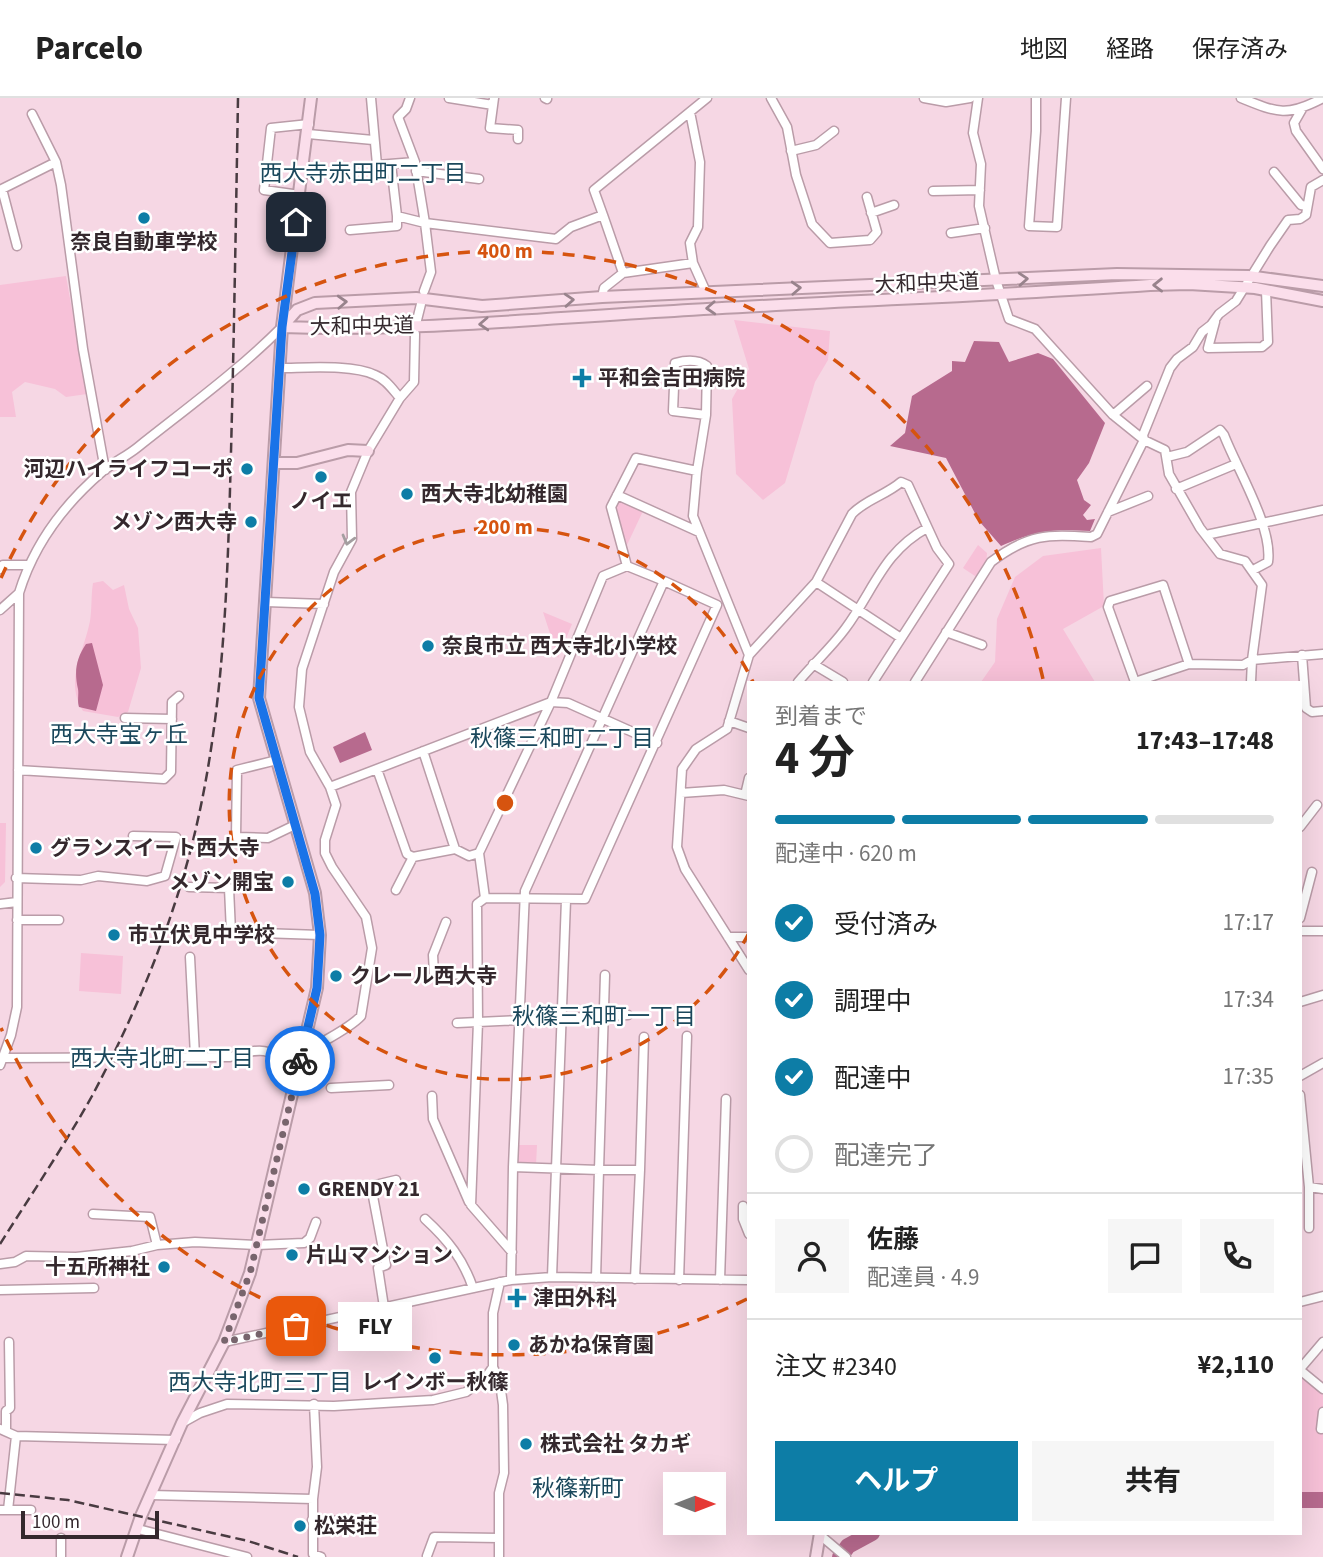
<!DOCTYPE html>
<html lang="ja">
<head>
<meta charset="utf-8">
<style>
	:root { --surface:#fff; --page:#f6f6f6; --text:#222; --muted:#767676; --line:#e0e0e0; --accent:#0d7da6 }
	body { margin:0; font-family:"Source Sans 3","Noto Sans JP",sans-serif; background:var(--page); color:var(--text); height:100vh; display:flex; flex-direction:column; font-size:26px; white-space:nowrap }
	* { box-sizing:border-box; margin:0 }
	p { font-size:23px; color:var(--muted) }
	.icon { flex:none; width:38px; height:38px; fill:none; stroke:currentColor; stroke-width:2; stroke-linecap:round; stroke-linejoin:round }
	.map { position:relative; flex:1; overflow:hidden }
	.drawer { position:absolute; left:747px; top:583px; width:555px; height:854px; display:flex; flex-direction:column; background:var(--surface); border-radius:0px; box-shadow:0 7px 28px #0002 }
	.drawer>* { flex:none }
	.needle { width:46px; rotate:90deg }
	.controls { position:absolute; left:663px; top:1374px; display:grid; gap:14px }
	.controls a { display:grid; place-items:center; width:63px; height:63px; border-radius:0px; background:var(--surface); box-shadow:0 7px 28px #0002; font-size:35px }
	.scale { position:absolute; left:21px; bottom:18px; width:138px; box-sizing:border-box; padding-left:7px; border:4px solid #34282d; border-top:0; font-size:19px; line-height:24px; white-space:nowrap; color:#34282d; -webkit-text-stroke:5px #fff; paint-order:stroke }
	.pin { position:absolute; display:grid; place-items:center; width:60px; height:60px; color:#fff; margin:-30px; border-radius:14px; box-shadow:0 4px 10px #0006 }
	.courier { position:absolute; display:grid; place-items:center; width:70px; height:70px; margin:-35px; border:5px solid #1a73e8; border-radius:50%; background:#fff; color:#222; box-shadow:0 2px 9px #0007 }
	.bubble { position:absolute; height:49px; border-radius:0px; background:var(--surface); box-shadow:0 7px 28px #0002; font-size:23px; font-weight:700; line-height:49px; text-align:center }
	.headline em { font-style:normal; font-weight:700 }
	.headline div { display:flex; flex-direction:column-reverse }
	.headline { display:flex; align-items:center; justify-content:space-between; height:119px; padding:0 28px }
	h1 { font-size:46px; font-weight:700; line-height:52px }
	.bar { display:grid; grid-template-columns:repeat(4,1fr); gap:10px 7px; align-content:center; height:84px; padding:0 28px }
	.bar i { height:9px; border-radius:5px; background:var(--line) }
	.bar .selected { background:var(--accent) }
	.bar p { grid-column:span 4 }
	.line { display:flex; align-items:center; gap:18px; padding:0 28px; border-top:2px solid var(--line) }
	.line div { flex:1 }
	.round { display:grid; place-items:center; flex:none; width:74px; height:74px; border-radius:0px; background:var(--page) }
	ol { padding:0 28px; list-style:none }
	li { display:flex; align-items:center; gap:21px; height:77px }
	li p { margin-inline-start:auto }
	li .icon { padding:7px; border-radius:50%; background:var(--accent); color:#fff; stroke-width:4 }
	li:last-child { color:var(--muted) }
	li i { width:38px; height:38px; border:4px solid var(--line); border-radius:50% }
	.action { display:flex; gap:14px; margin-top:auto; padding:14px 28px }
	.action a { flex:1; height:80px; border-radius:0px; background:var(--accent); color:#fff; font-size:28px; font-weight:700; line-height:80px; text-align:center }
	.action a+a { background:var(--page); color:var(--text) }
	header { display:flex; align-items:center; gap:42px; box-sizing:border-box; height:98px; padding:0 35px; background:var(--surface); border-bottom:2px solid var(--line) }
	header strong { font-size:33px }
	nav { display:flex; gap:38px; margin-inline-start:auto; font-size:24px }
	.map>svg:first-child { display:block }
	.green { fill:#f7c1d8 }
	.water { fill:#b76a8e }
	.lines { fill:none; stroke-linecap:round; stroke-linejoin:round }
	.river { stroke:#b76a8e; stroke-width:16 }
	.street-casing { stroke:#ba9ca8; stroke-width:11 }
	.secondary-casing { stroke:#ba9ca8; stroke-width:14 }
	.street { stroke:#fff; stroke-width:8 }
	.secondary { stroke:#fbdeeb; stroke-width:10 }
	.rail { stroke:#493b41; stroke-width:2.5; stroke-dasharray:10 5; stroke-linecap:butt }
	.oneway { stroke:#98838c }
	.oneway2 { stroke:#a49ea0 }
	.done { stroke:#78656d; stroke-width:7; stroke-dasharray:0 12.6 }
	.route { stroke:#1a73e8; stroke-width:9 }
	.ring { fill:none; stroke:#d6540f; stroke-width:3.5; stroke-dasharray:12 9 }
	.poi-dot { fill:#0d7da6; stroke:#fff; stroke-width:2.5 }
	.labels { text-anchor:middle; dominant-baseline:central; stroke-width:5; stroke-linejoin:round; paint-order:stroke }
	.poi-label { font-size:21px; font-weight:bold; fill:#34282d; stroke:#fff; text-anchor:start }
	.street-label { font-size:21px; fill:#34282d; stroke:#fff }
	.neighbourhood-label { font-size:23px; fill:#1b485c; stroke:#fff }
	.centre { fill:#d6540f; stroke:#fff; stroke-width:3.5 }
	.ring-label { font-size:21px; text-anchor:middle; font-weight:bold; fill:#d6540f; stroke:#fff; stroke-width:5; stroke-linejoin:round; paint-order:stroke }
</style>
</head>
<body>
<header>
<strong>Parcelo</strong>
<nav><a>地図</a><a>経路</a><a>保存済み</a></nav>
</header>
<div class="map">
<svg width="1323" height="1459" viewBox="0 0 1323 1459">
	<rect width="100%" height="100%" fill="#f6d7e4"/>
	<path class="green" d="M 66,178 L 87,296 L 66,299 L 55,291 L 25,284 L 12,294 L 16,319 L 0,319 L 0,187 Z
		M 734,222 L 830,233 L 828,262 L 815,284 L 785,385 L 763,402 L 736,376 L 732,301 L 749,271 Z
		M 620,403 L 643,413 L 627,447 L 614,409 Z
		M 978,447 L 987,455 L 986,468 L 978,480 L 963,470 Z
		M 1101,450 L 1104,508 L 1063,531 L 1095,584 L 981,584 L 995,564 L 997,521 L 1015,479 L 1043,458 Z
		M 103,483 L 113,492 L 124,487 L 129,511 L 138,530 L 141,570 L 128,614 L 118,619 L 83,613 C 64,583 84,554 90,523 C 92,511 91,497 93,485 Z
		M 543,514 L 572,526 L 558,560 Z
		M 0,725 L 6,725 L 5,784 L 0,789 Z
		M 81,855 L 123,858 L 121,896 L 79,893 Z
		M 519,1047 L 537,1047 L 536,1067 L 518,1067 Z
		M 1300,1272 L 1323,1287 L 1323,1399 L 1300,1399 Z"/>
	<path class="water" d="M 974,243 L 999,244 L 1009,264 L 1038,255 L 1053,261 L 1105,325 L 1089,365 L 1077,382 L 1084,402 L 1091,407 L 1083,417 L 1087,422 L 1095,421 L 1090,433 C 1052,431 1037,432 1001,448 L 979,423 L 946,360 L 890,348 L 905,335 L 912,298 L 952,273 L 952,263 L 965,264 Z
		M 92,545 L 103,587 L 96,613 L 79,609 C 77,603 79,596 78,591 C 74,573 76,561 86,546 Z
		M 365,634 L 372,652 L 340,665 L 333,649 Z"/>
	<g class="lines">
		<path class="river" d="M 1300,1402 L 1323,1402
			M 840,1459 L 848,1448 L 872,1435"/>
		<g class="street-casing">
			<path id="street" d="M 371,0 L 377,67 L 415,64
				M 410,0 L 406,11 L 398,19 L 415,64 L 425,125 L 431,174 L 424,193
				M 449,0 L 493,7
				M 494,0 L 490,30 L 518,32 L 518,41
				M 545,0 L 547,1
				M 771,0 L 787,29 L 796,77 L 812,126 L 830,145 L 870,142 L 877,134 L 867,99
				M 924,0 L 946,4 L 970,0
				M 978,0 L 973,35 L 981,66 L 979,108 L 996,182 L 1009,221 L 1035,231 L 1113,317 L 1144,342 L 1165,352 L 1169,376 L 1200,430 L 1220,456 L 1245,463 L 1262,487 L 1252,562 L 1251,584
				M 1036,0 L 1036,33 L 1029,128 L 1057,129 L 1066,0
				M 1241,0 C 1278,15 1287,19 1323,0
				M 1302,11 L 1294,25 L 1296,33 L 1323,71
				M 32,16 L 56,64 L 61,87 L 83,251 L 105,372
				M 308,36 L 373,42
				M 791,53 L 816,47 L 834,33
				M 391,66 L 397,118 L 425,125 L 556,141 L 571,129 L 603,117 L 594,92 L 707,0
				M 416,73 L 479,81
				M 1274,74 L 1301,107 L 1307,108
				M 2,91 L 17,148
				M 0,92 L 56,64
				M 933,93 L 980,92
				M 300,97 L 264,92 L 271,30 L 309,26
				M 871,115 L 894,107
				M 350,132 L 397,128 L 397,118
				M 951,135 L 985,130
				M 693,165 L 706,194
				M 623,175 L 693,165 L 690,145 L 698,129 L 700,64 L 690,14
				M 602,199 L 604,190 L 623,175 L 603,117
				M 417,222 L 421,206
				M 1215,224 L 1208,250 L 1262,249 L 1268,244 L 1266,192
				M 279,270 C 306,270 352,266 375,277 C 386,281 393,292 400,300
				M 1113,317 L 1147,288
				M 1167,359 L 1187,354 L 1220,332 L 1224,337 C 1237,371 1273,429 1268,464 L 1253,472
				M 697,373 L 693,418 L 749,557 L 727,631 L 696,651 L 682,671 L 677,749 L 685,771 L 749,872
				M 1176,391 L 1236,366
				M 617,397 L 699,434
				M 1108,414 L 1148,398
				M 1206,437 L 1323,412
				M 627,468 L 603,478 L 551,604 L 479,755 L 485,800 L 585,801 L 717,507 L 664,483
				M 0,471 L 3,467 L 28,467
				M 816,484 L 901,540
				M 266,504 L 324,506
				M 0,512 L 19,495
				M 946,534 L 982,547
				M 749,557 L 816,484 L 852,416 C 865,402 886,397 901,384 L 908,387 L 937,450 L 949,466 L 873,584
				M 1302,557 L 1306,610 L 1312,614 L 1323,613
				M 813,566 L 843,584
				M 1189,566 L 1163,487 L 1110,503 L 1108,509 L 1135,584 L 1189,566 L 1243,567 L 1252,562 L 1323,556
				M 798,584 C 813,566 831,550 845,531 C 874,492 883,454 927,430
				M 915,584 L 991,464 C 1028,436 1047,436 1091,439 L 1097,436 L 1144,342 L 1143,337 L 1170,270 L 1177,261 L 1193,249 L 1202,234 L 1211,227 L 1219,216 L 1236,203 L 1270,148 L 1288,122 L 1300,121 L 1306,117 L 1311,89 L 1323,82
				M 125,620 L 172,621
				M 729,623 L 749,630
				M 423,653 L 455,751 L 469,758 L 479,755
				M 277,662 L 237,672 L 236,739 L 268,740 L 295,727
				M 377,671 L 407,756 L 413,759 L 455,751
				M 18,672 L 164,681 L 171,674 L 172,604 L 179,598
				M 330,689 L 551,604 L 568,605 L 657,645
				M 681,695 L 724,692 L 749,698
				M 745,697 L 749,680
				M 1300,729 L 1317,707
				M 16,780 L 81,782 L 98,778 L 147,783 L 165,778 L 176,739 L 133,738
				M 189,789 L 229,790 L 231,834 L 320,837
				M 396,792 L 413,759
				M 485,800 L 477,806 L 478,924 L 471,1107 L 512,1154
				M 0,806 L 17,804
				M 1300,820 L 1312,774
				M 17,822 L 59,822
				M 446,824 L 433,857 L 434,876 L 477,877
				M 1300,833 L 1323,833
				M 728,839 L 749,839
				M 190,859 L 195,958
				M 605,877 L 599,1072 L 640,1072 L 635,1181
				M 1300,904 L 1323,897
				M 457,925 L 628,917
				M 0,960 L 230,959 C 241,956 257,950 268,954 C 274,956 277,960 284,960 C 298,960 351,929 361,918 L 372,850 L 366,819 L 332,769 L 325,755 L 325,742 L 336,707 L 330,689 L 310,654 L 299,609 L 302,571 L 334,474 L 352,441 L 351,394 L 368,353 L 400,300 L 414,284 L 415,236
				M 0,967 L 11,937 L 17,909 L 19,495 C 34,446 63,407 103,373 C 114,364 127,358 138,349 C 187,310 238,273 282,229
				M 1300,978 L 1323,965
				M 331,990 L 389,987
				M 1300,997 L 1309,1089 L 1323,1091
				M 432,998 L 433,1021 L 469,1104
				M 513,1069 L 599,1072 L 596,1180
				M 640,1072 L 644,939
				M 1309,1089 L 1309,1130
				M 743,1108 L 743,1121 L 749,1136
				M 93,1116 L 150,1119 L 157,1147
				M 425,1121 C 448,1142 463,1161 473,1190
				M 0,1166 L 15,1164 L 26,1158 L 76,1159 L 132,1153 L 157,1147 L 195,1144 L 257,1147 L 304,1145 L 310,1140 L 316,1124
				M 552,1179 L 566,802
				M 511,1182 L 513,1069 L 525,793 L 664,483 L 627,468 L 611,409 L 636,360 L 697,373 L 706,317 L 707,268 C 698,261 686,262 675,265 L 673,313 L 706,317
				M 679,1182 L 687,938
				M 720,1182 L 726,1001
				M 0,1192 L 94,1190
				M 1300,1204 L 1323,1198
				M 384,1209 L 378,1170 L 386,1167 L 371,1088 L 396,1082
				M 224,1244 L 511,1182 L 552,1179 L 749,1182
				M 493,1269 L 500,1285 L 503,1307 L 504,1375 L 499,1395 L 499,1459
				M 1300,1271 L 1323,1244
				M 1300,1272 L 1323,1291
				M 182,1325 L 200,1315 L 227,1306 L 334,1308 L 433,1302 L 466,1294 L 486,1279 L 493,1269 L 493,1215 L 500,1184
				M 0,1331 L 16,1338 L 8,1412
				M 1321,1331 L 1323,1314
				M 6,1332 L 6,1313 L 10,1310 L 9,1244
				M 16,1338 L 176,1342
				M 150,1397 L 313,1401 L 317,1369 L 314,1306
				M 313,1401 L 313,1456 L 321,1459
				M 0,1412 L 31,1412
				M 312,1422 L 349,1423
				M 138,1431 L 247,1459
				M 820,1437 L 846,1459
				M 61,1440 L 61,1459
				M 427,1458 L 434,1439 L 499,1440"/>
		</g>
		<g class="secondary-casing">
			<path id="secondary" d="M 282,229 L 297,212 L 315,205 L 416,200 L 482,208 L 602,199 L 1117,176 L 1248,178 L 1323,188
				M 282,229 C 412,234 544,220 674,213 C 832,203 991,198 1150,187 L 1189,186 L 1255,190 L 1323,203
				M 274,365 L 297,365 L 348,352 L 368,353
				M 127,1459 L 141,1418 L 182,1325 L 224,1244 L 250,1175 L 317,890 L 320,837 L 315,795 L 259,600 L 282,229 L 311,0
				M 816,1459 L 820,1435"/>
		</g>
		<use href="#street" class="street"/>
		<use href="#secondary" class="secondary"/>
		<path class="rail" d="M 0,1146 C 31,1097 64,1048 92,998 C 124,938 152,875 173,811 C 223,664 227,508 231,354 C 234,236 236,118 238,0
			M 0,1395 L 68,1402 L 248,1443 L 298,1459"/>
	</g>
	<defs><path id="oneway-chevron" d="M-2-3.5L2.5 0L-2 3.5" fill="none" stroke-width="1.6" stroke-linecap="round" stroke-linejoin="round" transform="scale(1.75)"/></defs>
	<g class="oneway">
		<use href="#oneway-chevron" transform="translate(1023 181) rotate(-4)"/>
		<use href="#oneway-chevron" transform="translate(1158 187) rotate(179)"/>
		<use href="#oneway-chevron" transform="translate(796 190) rotate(-3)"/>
		<use href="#oneway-chevron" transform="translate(569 202) rotate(-4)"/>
		<use href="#oneway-chevron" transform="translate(342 204) rotate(-3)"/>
		<use href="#oneway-chevron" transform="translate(711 210) rotate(177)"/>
		<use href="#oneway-chevron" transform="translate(484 226) rotate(177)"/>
	</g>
	<use class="oneway2" href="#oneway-chevron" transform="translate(348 442) rotate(105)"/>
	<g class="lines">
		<path class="done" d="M 296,1228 L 224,1244 L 250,1175 L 300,963"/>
		<path class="route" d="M 296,124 L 282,229 L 259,600 L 315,796 L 320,837 L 317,890 L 300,963"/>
	</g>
	<g class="ring">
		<path d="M749 835A276 276 0 1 1 753 584"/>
		<path d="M747 1201A552 552 0 0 1 1 930M1 480A552 552 0 0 1 1043 581"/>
	</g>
	<g class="poi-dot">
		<circle cx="144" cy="120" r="7"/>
		<path d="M578.5 269.5h7v7h7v7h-7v7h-7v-7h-7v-7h7z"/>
		<circle cx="247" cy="371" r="7"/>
		<circle cx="321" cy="379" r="7"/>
		<circle cx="407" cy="396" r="7"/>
		<circle cx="251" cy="424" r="7"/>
		<circle cx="428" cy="548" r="7"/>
		<circle cx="36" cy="750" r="7"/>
		<circle cx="288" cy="784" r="7"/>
		<circle cx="114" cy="837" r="7"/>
		<circle cx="336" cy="878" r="7"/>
		<circle cx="304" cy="1091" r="7"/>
		<circle cx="292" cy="1157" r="7"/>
		<circle cx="164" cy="1169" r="7"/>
		<path d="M513.5 1189.5h7v7h7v7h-7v7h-7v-7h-7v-7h7z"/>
		<circle cx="514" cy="1247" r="7"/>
		<circle cx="435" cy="1260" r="7"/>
		<circle cx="526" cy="1346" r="7"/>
		<circle cx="300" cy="1428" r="7"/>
	</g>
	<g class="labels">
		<g class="poi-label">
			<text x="144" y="144" text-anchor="middle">奈良自動車学校</text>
			<text x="598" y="280">平和会吉田病院</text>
			<text x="233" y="371" text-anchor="end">河辺ハイライフコーポ</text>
			<text x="421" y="396">西大寺北幼稚園</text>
			<text x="321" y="403" text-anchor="middle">ノイエ</text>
			<text x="237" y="424" text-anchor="end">メゾン西大寺</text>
			<text x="442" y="548">奈良市立 西大寺北小学校</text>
			<text x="50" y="750">グランスイート西大寺</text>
			<text x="274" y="784" text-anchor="end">メゾン開宝</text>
			<text x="128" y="837">市立伏見中学校</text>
			<text x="350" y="878">クレール西大寺</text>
			<text x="318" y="1091">GRENDY 21</text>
			<text x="306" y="1157">片山マンション</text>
			<text x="150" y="1169" text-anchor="end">十五所神社</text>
			<text x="533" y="1200">津田外科</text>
			<text x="528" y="1247">あかね保育園</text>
			<text x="435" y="1284" text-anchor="middle">レインボー秋篠</text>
			<text x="540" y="1346">株式会社 タカギ</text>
			<text x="314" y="1428">松栄荘</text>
		</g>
		<g class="street-label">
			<text transform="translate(927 185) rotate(-2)">大和中央道</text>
			<text transform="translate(362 228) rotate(-1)">大和中央道</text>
		</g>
		<g class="neighbourhood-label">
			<text x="363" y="75">西大寺赤田町二丁目</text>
			<text x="119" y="636">西大寺宝ヶ丘</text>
			<text x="562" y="640">秋篠三和町二丁目</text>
			<text x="604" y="918">秋篠三和町一丁目</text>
			<text x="162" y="960">西大寺北町二丁目</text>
			<text x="260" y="1284">西大寺北町三丁目</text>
			<text x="578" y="1390">秋篠新町</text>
		</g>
	</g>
	<circle cx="505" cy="705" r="10" class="centre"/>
	<g class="ring-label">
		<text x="505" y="160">400 m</text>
		<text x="505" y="436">200 m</text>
	</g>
</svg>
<div class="controls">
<a><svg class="needle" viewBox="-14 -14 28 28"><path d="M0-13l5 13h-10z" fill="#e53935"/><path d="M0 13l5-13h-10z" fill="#767676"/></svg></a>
</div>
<div class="scale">100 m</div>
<div class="pin" style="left:296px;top:1228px;background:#ea580c"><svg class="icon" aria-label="bag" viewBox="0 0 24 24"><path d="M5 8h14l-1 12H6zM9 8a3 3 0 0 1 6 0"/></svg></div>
<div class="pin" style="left:296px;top:124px;background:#1f2937"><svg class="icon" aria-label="home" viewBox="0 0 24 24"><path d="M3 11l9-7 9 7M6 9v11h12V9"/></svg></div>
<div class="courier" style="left:300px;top:963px"><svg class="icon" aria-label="bike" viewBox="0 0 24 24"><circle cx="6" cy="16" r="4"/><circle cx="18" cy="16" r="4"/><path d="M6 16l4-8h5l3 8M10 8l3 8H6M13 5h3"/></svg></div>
<div class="bubble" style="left:338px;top:1204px;width:74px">FLY</div>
<section class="drawer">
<div class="headline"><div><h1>4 分</h1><p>到着まで</p></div><em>17:43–17:48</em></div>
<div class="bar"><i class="selected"></i><i class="selected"></i><i class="selected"></i><i></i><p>配達中 · 620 m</p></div>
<ol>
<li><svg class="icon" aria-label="check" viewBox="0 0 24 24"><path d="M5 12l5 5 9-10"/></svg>受付済み<p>17:17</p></li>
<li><svg class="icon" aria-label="check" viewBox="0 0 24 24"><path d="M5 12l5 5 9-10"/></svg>調理中<p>17:34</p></li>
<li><svg class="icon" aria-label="check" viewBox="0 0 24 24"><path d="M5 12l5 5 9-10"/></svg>配達中<p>17:35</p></li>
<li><i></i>配達完了</li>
</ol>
<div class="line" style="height:126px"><a class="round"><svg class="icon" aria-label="person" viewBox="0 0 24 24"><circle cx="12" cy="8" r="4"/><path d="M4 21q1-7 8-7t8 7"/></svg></a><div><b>佐藤</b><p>配達員 · 4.9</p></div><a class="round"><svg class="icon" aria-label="chat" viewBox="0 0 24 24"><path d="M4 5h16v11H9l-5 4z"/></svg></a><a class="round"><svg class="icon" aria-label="phone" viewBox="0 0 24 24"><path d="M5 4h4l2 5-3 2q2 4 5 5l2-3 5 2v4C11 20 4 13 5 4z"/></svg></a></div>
<div class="line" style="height:91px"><div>注文 #2340</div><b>¥2,110</b></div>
<div class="action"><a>ヘルプ</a><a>共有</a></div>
</section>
</div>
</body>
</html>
